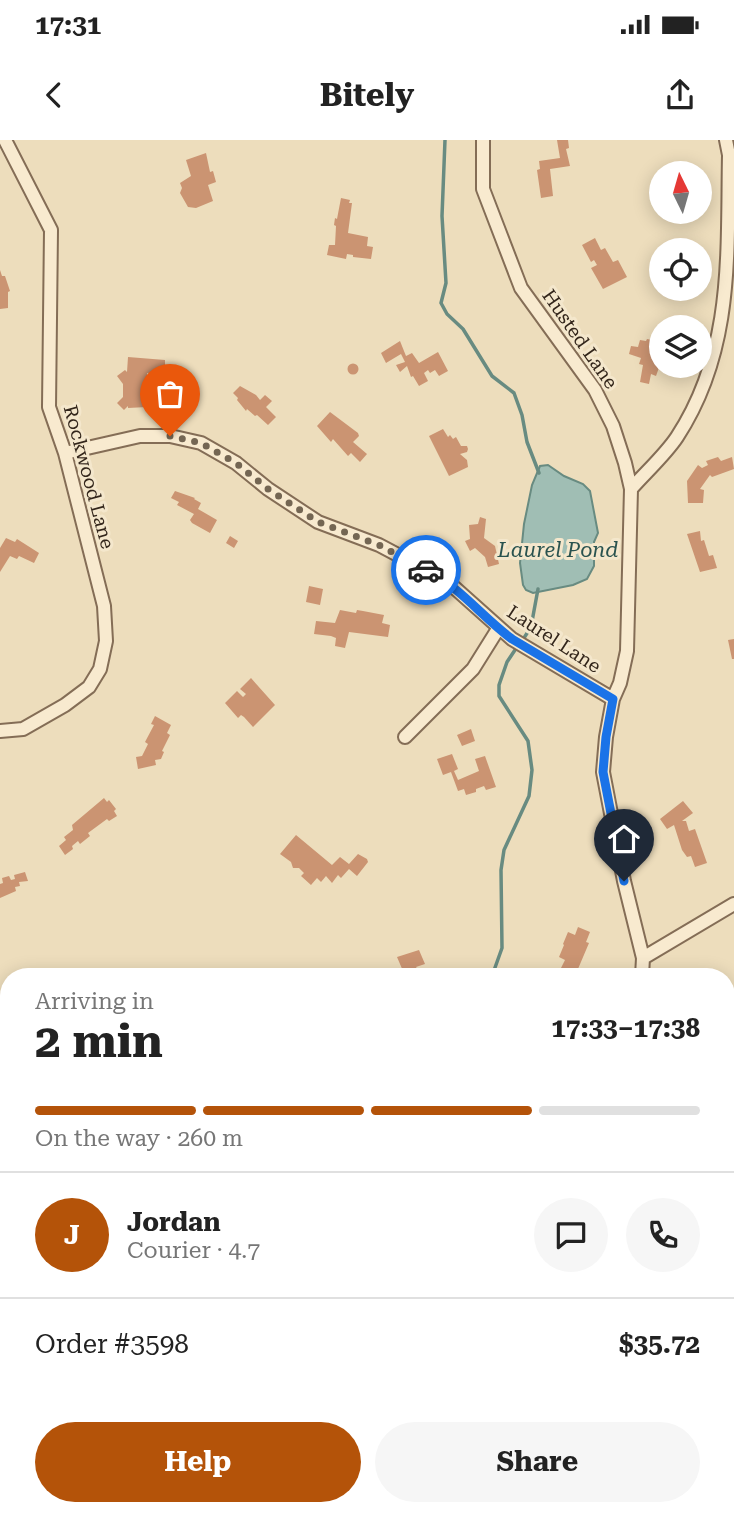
<!DOCTYPE html>
<html lang="en">
<head>
<meta charset="utf-8">
<style>
	:root { --surface:#fff; --page:#f6f6f6; --text:#222; --muted:#767676; --line:#e0e0e0; --accent:#b45309 }
	body { margin:0; font-family:"Roboto Serif",serif; background:var(--page); color:var(--text); height:100vh; display:flex; flex-direction:column; font-size:26px; white-space:nowrap }
	* { box-sizing:border-box; margin:0 }
	p { font-size:23px; color:var(--muted) }
	.icon { flex:none; width:38px; height:38px; fill:none; stroke:currentColor; stroke-width:2; stroke-linecap:round; stroke-linejoin:round }
	.map { position:relative; flex:1; overflow:hidden }
	.panel { position:absolute; left:0px; top:828px; width:735px; height:548px; display:flex; flex-direction:column; background:var(--surface); border-radius:28px 28px 0 0; box-shadow:0 4px 18px #0003 }
	.panel>* { flex:none }
	.needle { width:46px; rotate:355deg }
	.fabs { position:absolute; left:649px; top:21px; display:grid; gap:14px }
	.fabs a { display:grid; place-items:center; width:63px; height:63px; border-radius:50%; background:var(--surface); box-shadow:0 4px 18px #0003; font-size:35px }
	.pin { position:absolute; display:grid; place-items:center; width:60px; height:60px; color:#fff; margin:-72px -30px; border-radius:50% 50% 50% 0; rotate:-45deg; box-shadow:0 0 7px #0007 }
	.pin .icon { rotate:45deg }
	.courier { position:absolute; display:grid; place-items:center; width:70px; height:70px; margin:-35px; border:5px solid #1a73e8; border-radius:50%; background:#fff; color:#222; box-shadow:0 2px 9px #0007 }
	.overview em { font-style:normal; font-weight:700 }
	.overview div { display:flex; flex-direction:column-reverse }
	.overview { display:flex; align-items:center; justify-content:space-between; height:119px; padding:0 35px }
	h1 { font-size:46px; font-weight:700; line-height:52px }
	.bar { display:grid; grid-template-columns:repeat(4,1fr); gap:10px 7px; align-content:center; height:84px; padding:0 35px }
	.bar i { height:9px; border-radius:5px; background:var(--line) }
	.bar .active { background:var(--accent) }
	.bar p { grid-column:span 4 }
	.line { display:flex; align-items:center; gap:18px; padding:0 35px; border-top:2px solid var(--line) }
	.line div { flex:1 }
	.round { display:grid; place-items:center; flex:none; width:74px; height:74px; border-radius:37px; background:var(--page) }
	.cta { display:flex; gap:14px; margin-top:auto; padding:14px 35px }
	.cta a { flex:1; height:80px; border-radius:42px; background:var(--accent); color:#fff; font-size:28px; font-weight:700; line-height:80px; text-align:center }
	.cta a+a { background:var(--page); color:var(--text) }
	.status { display:flex; justify-content:space-between; align-items:center; height:49px; padding:0 35px; background:var(--surface); direction:ltr }
	.status svg { height:19px; fill:currentColor }
	header { display:flex; justify-content:space-between; align-items:center; height:91px; padding:0 35px; background:var(--surface); font-size:32px; font-weight:700 }
	.map>svg:first-child { display:block }
	.water { fill:#a0beb4; stroke:#688b81; stroke-width:2 }
	.lines { fill:none; stroke-linecap:round; stroke-linejoin:round }
	.stream { stroke:#688b81; stroke-width:3.5 }
	.building { fill:#cb9472 }
	.lane-casing { stroke:#846d56; stroke-width:10 }
	.street-casing { stroke:#846d56; stroke-width:16 }
	.lane { stroke:#f8eacf; stroke-width:6 }
	.street { stroke:#f8eacf; stroke-width:12 }
	.done { stroke:#746653; stroke-width:7; stroke-dasharray:0 12.6 }
	.route { stroke:#1a73e8; stroke-width:9 }
	.labels { text-anchor:middle; dominant-baseline:central; stroke-width:6; stroke-linejoin:round; paint-order:stroke }
	.street-label { font-size:19px; fill:#33261b; stroke:#f4e7cc }
	.water-label { font-size:21px; font-style:italic; fill:#2a534f; stroke:#f4e7cc }
</style>
</head>
<body>
<div class="status"><b>17:31</b><svg viewBox="0 0 49 12"><path d="M0 12V9h3v3zM5 12V6h3v6zM10 12V3h3v9zM15 12V0h3v12zM26 1h20v11H26zM47 4h2v5h-2z"/></svg></div>
<header><svg class="icon" aria-label="back" viewBox="0 0 24 24"><path d="M15 5l-7 7 7 7"/></svg>Bitely<svg class="icon" aria-label="share" viewBox="0 0 24 24"><path d="M12 15V3M7 8l5-5 5 5M5 13v7h14v-7"/></svg></header>
<div class="map">
<svg width="734" height="1374" viewBox="0 0 734 1374">
	<rect width="100%" height="100%" fill="#edddbc"/>
	<path class="water" d="M 548,325 L 564,336 L 583,344 L 590,351 L 598,393 L 594,402 L 594,426 L 587,439 L 573,445 L 533,453 L 526,450 L 523,445 L 520,423 L 524,384 L 532,345 L 540,326 Z"/>
	<g class="lines">
		<path class="stream" d="M 445,0 L 442,76 L 446,143 L 441,163 L 447,174 L 463,189 L 492,236 L 514,253 L 522,275 L 527,302 L 539,333
			M 522,501 L 531,487 L 538,449
			M 492,836 L 502,808 L 501,730 L 504,710 L 529,656 L 532,630 L 528,601 L 499,556 L 499,545 L 507,522 L 517,507
			M 452,1367 L 453,1374"/>
	</g>
	<path class="building" d="M 557,0 L 568,0 L 569,8 L 566,9 L 570,26 L 550,29 L 553,56 L 541,58 L 537,30 L 540,29 L 539,21 L 560,18 Z
		M 206,13 L 210,32 L 213,31 L 216,42 L 208,45 L 213,61 L 196,68 L 188,67 L 180,53 L 182,48 L 180,43 L 191,36 L 186,20 Z
		M 341,58 L 350,60 L 349,63 L 352,63 L 348,93 L 368,97 L 367,106 L 373,107 L 371,119 L 353,117 L 353,115 L 347,114 L 346,119 L 327,115 L 329,105 L 335,105 L 336,86 L 334,85 L 335,78 L 337,79 Z
		M 595,98 L 601,110 L 605,108 L 613,122 L 618,120 L 627,137 L 603,149 L 591,128 L 597,125 L 594,120 L 591,122 L 582,105 Z
		M 0,130 L 2,136 L 5,136 L 10,151 L 8,152 L 8,168 L 0,169 Z
		M 664,149 L 684,149 L 684,154 L 664,154 Z
		M 652,198 L 662,201 L 659,222 L 661,222 L 656,236 L 651,234 L 649,244 L 640,242 L 643,225 L 639,224 L 641,218 L 629,214 L 631,206 L 638,207 L 640,200 L 646,201 L 647,199 L 652,200 Z
		M 400,201 L 406,216 L 412,213 L 419,223 L 438,212 L 448,231 L 439,236 L 435,230 L 430,233 L 428,230 L 424,233 L 428,241 L 419,246 L 413,236 L 411,237 L 407,226 L 400,232 L 396,225 L 405,222 L 401,214 L 386,223 L 381,213 Z
		M 128,217 L 165,220 L 165,232 L 147,233 L 147,267 L 128,268 L 128,266 L 124,270 L 117,263 L 123,257 L 123,244 L 117,236 L 125,230 L 127,232 Z
		M347.5 229a5.5 5.5 0 1 1 11 0a5.5 5.5 0 1 1-11 0Z
		M 240,246 L 256,255 L 260,260 L 265,255 L 272,261 L 266,267 L 276,277 L 268,285 L 257,275 L 255,276 L 247,269 L 246,271 L 237,260 L 238,258 L 233,253 Z
		M 330,272 L 358,293 L 359,296 L 353,302 L 367,314 L 360,322 L 351,313 L 348,316 L 333,299 L 331,302 L 317,286 Z
		M 443,289 L 448,297 L 450,295 L 453,299 L 456,297 L 461,306 L 467,306 L 468,309 L 467,312 L 460,314 L 467,320 L 468,327 L 449,336 L 429,296 Z
		M 718,317 L 721,321 L 732,317 L 734,329 L 712,337 L 710,335 L 700,349 L 704,350 L 703,363 L 688,363 L 687,341 L 698,325 L 702,328 L 708,325 L 706,321 Z
		M 175,351 L 195,358 L 194,359 L 201,363 L 198,369 L 217,380 L 210,393 L 192,383 L 190,380 L 194,374 L 177,365 L 179,362 L 171,358 Z
		M 480,377 L 486,379 L 484,398 L 495,406 L 499,424 L 488,427 L 485,417 L 475,408 L 470,411 L 465,401 L 470,399 L 469,385 L 478,384 Z
		M 700,391 L 701,401 L 704,400 L 709,416 L 713,415 L 717,428 L 700,432 L 687,394 Z
		M 230,396 L 238,401 L 234,408 L 226,403 Z
		M 6,398 L 15,402 L 17,399 L 39,413 L 34,423 L 19,416 L 17,419 L 10,416 L 0,432 L 0,408 Z
		M 309,446 L 323,449 L 320,465 L 306,462 Z
		M 340,470 L 356,473 L 357,470 L 363,471 L 384,475 L 382,483 L 390,485 L 388,497 L 349,492 L 345,508 L 335,506 L 336,498 L 331,496 L 314,494 L 316,481 L 335,483 Z
		M 734,499 L 734,519 L 732,519 L 728,500 Z
		M 251,538 L 275,565 L 253,587 L 244,577 L 241,575 L 238,578 L 225,563 L 237,551 L 243,557 L 246,554 L 240,549 Z
		M 155,576 L 171,585 L 167,593 L 170,595 L 162,611 L 164,612 L 161,619 L 155,620 L 156,625 L 138,629 L 136,617 L 142,616 L 148,604 L 145,602 L 154,585 L 151,584 Z
		M 471,589 L 475,601 L 462,606 L 457,595 Z
		M 452,614 L 458,629 L 454,631 L 458,640 L 479,631 L 475,619 L 485,616 L 496,647 L 486,650 L 484,646 L 476,649 L 476,652 L 466,655 L 464,649 L 458,651 L 451,632 L 443,635 L 437,619 Z
		M 104,658 L 107,662 L 109,660 L 116,669 L 114,671 L 117,676 L 109,681 L 107,679 L 88,693 L 90,696 L 80,704 L 78,701 L 72,706 L 73,709 L 65,715 L 59,706 L 66,700 L 64,697 L 73,690 L 72,685 Z
		M 683,661 L 693,673 L 682,681 L 686,681 L 689,691 L 695,689 L 707,723 L 695,727 L 691,716 L 687,717 L 682,710 L 674,685 L 667,689 L 660,679 Z
		M 296,695 L 332,725 L 340,717 L 349,724 L 358,714 L 367,719 L 368,722 L 357,736 L 349,729 L 341,738 L 338,735 L 332,743 L 326,736 L 321,742 L 317,738 L 311,745 L 301,736 L 304,733 L 299,728 L 293,728 L 291,722 L 280,714 Z
		M 25,732 L 28,741 L 19,742 L 20,746 L 15,747 L 16,751 L 0,758 L 0,744 L 3,743 L 2,738 L 9,736 L 11,740 L 15,739 L 14,735 Z
		M 578,787 L 590,792 L 586,802 L 589,803 L 575,836 L 557,836 L 565,820 L 559,817 L 564,805 L 563,804 L 568,792 L 575,795 Z
		M 419,810 L 425,824 L 416,827 L 422,836 L 400,836 L 398,833 L 403,831 L 397,817 Z
		M 732,904 L 734,913 L 726,915 L 726,905 Z
		M 0,1005 L 4,1017 L 9,1015 L 8,1061 L 4,1050 L 0,1051 Z
		M 734,1176 L 734,1199 L 726,1204 L 726,1180 Z
		M 4,1252 L 9,1252 L 9,1263 L 5,1263 Z
		M 497,1367 L 519,1367 L 520,1370 L 517,1371 L 517,1374 L 498,1374 Z"/>
	<g class="lines">
		<g class="lane-casing">
			<path id="lane" d="M 0,967 L 9,966"/>
		</g>
		<g class="street-casing">
			<path id="street" d="M 483,0 L 483,49 L 521,148 L 595,250 L 613,286 L 625,323 L 631,349 L 627,511 L 620,543 L 613,559 L 606,597 L 603,632 L 624,741 L 643,818 L 642,836
				M 65,313 L 140,296 L 170,296 L 201,303 L 236,323 L 268,349 L 318,382 L 379,405 L 447,441 L 512,499 L 613,559
				M 631,349 C 646,332 665,315 677,297 C 734,210 727,114 729,15 L 726,0
				M 0,591 L 23,589 L 65,565 L 89,547 L 100,529 L 106,501 L 104,466 L 65,313 L 49,267 L 51,90 L 5,0
				M 405,597 L 473,529 L 498,489
				M 643,818 L 734,764
				M 0,929 L 9,939
				M 726,1115 L 734,1110
				M 178,1367 L 180,1374
				M 692,1367 L 694,1374"/>
		</g>
		<use href="#lane" class="lane"/>
		<use href="#street" class="street"/>
	</g>
	<g class="lines">
		<path class="done" d="M 170,296 L 201,303 L 236,323 L 268,349 L 318,382 L 379,405 L 426,430"/>
		<path class="route" d="M 426,430 C 460,447 482,477 512,499 L 613,559 L 606,597 L 603,632 L 624,741"/>
	</g>
	<g class="labels">
		<g class="street-label">
			<text transform="translate(580 199) rotate(55)">Husted Lane</text>
			<text transform="translate(89 337) rotate(75)">Rockwood Lane</text>
			<text transform="translate(554 499) rotate(33)">Laurel Lane</text>
		</g>
		<g class="water-label">
			<text x="558" y="410">Laurel Pond</text>
		</g>
	</g>
</svg>
<div class="fabs">
<a><svg class="needle" viewBox="-14 -14 28 28"><path d="M0-13l5 13h-10z" fill="#e53935"/><path d="M0 13l5-13h-10z" fill="#767676"/></svg></a>
<a><svg class="icon" aria-label="locate" viewBox="0 0 24 24"><circle cx="12" cy="12" r="6"/><path d="M12 2v4M12 18v4M2 12h4M18 12h4"/></svg></a>
<a><svg class="icon" aria-label="layers" viewBox="0 0 24 24"><path d="M12 4l9 5-9 5-9-5zM3 14l9 5 9-5"/></svg></a>
</div>
<div class="pin" style="left:170px;top:296px;background:#ea580c"><svg class="icon" aria-label="bag" viewBox="0 0 24 24"><path d="M5 8h14l-1 12H6zM9 8a3 3 0 0 1 6 0"/></svg></div>
<div class="pin" style="left:624px;top:741px;background:#1f2937"><svg class="icon" aria-label="home" viewBox="0 0 24 24"><path d="M3 11l9-7 9 7M6 9v11h12V9"/></svg></div>
<div class="courier" style="left:426px;top:430px"><svg class="icon" aria-label="car" viewBox="0 0 24 24"><path d="M5 17H2v-5l4-1 3-4h7l3 4 3 1v5h-3M9 17h6M6 11h13"/><circle cx="7" cy="17" r="2"/><circle cx="17" cy="17" r="2"/></svg></div>
<section class="panel">
<div class="overview"><div><h1>2 min</h1><p>Arriving in</p></div><em>17:33–17:38</em></div>
<div class="bar"><i class="active"></i><i class="active"></i><i class="active"></i><i></i><p>On the way · 260 m</p></div>
<div class="line" style="height:126px"><b class="round" style="background:var(--accent);color:#fff">J</b><div><b>Jordan</b><p>Courier · 4.7</p></div><a class="round"><svg class="icon" aria-label="chat" viewBox="0 0 24 24"><path d="M4 5h16v11H9l-5 4z"/></svg></a><a class="round"><svg class="icon" aria-label="phone" viewBox="0 0 24 24"><path d="M5 4h4l2 5-3 2q2 4 5 5l2-3 5 2v4C11 20 4 13 5 4z"/></svg></a></div>
<div class="line" style="height:91px"><div>Order #3598</div><b>$35.72</b></div>
<div class="cta"><a>Help</a><a>Share</a></div>
</section>
</div>
</body>
</html>
